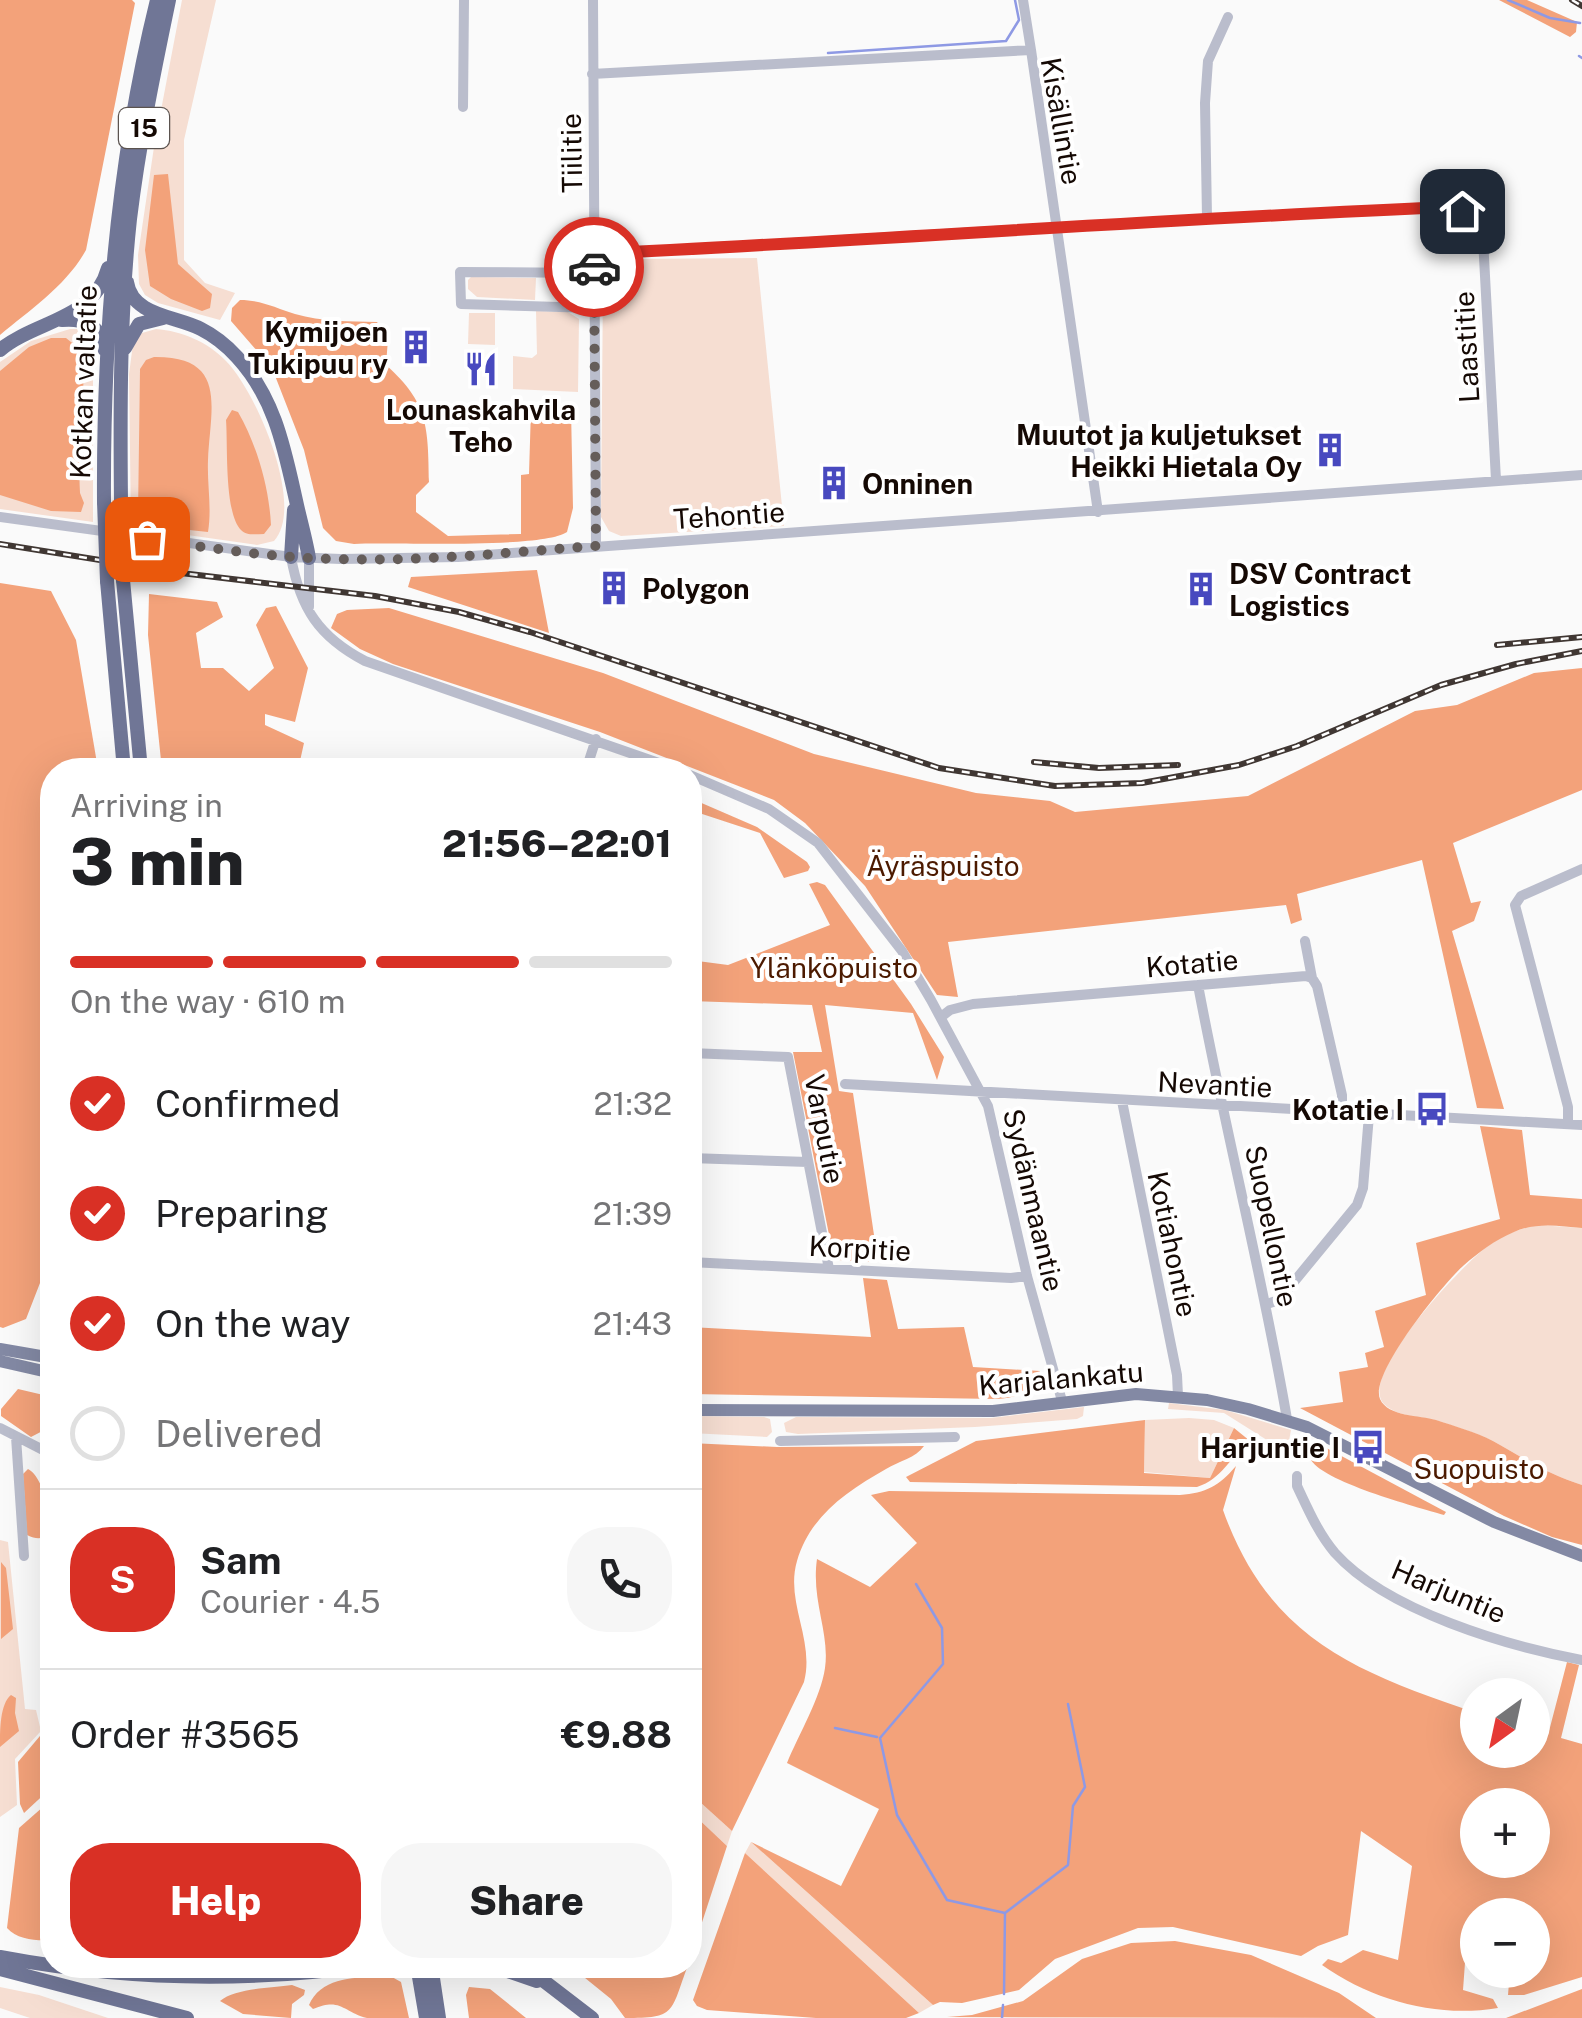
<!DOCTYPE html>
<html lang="en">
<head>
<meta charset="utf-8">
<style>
	:root { --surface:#fff; --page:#f6f6f6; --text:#202124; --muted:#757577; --line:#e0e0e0; --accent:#d93025 }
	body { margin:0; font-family:"Public Sans",sans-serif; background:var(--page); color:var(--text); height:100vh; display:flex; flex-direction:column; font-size:38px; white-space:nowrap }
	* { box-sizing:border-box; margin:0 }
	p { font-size:32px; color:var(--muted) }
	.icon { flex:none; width:55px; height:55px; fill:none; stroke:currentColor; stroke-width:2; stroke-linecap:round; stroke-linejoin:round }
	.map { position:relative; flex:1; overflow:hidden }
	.side { position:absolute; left:40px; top:758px; width:662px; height:1220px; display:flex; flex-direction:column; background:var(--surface); border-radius:40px; box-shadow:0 10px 40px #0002 }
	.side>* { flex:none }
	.needle { width:65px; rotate:213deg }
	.buttons { position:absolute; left:1460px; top:1678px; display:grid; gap:20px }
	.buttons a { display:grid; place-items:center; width:90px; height:90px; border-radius:50%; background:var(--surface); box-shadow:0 10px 40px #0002; font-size:50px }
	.pin { position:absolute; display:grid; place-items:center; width:85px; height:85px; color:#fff; margin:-42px; border-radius:20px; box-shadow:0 5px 15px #0006 }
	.courier { position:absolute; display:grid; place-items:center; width:100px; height:100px; margin:-50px; border:8px solid #d93025; border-radius:50%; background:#fff; color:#222; box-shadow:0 2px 12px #0007 }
	.overview em { font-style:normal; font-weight:800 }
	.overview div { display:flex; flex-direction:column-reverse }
	.overview { display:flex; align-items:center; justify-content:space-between; height:170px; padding:0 30px }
	h1 { font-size:65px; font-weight:800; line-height:75px }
	.bar { display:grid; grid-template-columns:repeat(4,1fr); gap:15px 10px; align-content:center; height:120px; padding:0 30px }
	.bar i { height:12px; border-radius:8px; background:var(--line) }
	.bar .active { background:var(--accent) }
	.bar p { grid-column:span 4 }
	.line { display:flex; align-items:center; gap:25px; padding:0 30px; border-top:2px solid var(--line) }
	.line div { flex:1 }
	.round { display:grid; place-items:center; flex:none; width:105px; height:105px; border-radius:40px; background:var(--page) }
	ol { padding:0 30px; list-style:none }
	li { display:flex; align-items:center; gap:30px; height:110px }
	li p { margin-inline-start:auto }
	li .icon { padding:10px; border-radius:50%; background:var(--accent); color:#fff; stroke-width:4 }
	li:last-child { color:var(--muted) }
	li i { width:55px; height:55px; border:5px solid var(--line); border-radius:50% }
	.cta { display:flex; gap:20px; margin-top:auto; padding:20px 30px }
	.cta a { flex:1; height:115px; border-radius:40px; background:var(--accent); color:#fff; font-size:40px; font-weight:800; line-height:115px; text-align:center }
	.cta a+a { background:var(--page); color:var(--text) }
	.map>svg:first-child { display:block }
	.green { fill:#f6ded2 }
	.forest { fill:#f3a27a; fill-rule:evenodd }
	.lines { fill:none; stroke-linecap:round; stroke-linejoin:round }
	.stream { stroke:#8e99e4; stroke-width:2.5 }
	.minor { stroke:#babdcc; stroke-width:10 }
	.major { stroke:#8389a4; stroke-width:12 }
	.highway { stroke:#707696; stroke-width:14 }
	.rail-casing { stroke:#403733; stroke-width:6 }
	.rail { stroke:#fff; stroke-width:2.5; stroke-dasharray:8; stroke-linecap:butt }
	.highway-bridge { stroke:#707696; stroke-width:14 }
	.done { stroke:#655d5a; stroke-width:10; stroke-dasharray:0 18 }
	.route { stroke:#d93025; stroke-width:12 }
	.labels { text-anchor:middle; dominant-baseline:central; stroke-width:8; stroke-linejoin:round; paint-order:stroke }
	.shield { fill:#fff; stroke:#5b534f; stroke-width:2.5 }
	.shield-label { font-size:25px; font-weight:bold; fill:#150904 }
	.street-label { font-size:28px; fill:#150904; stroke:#fff }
	.poi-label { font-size:28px; font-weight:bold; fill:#150904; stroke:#fff; text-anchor:end }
	.park-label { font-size:28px; fill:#4c1a00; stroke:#fff }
</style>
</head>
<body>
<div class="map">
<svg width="1582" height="2018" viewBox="0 0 1582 2018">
	<rect width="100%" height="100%" fill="#fafafa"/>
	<path class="green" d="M 182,0 L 216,0 L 184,140 L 184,260 L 205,283 L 235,293 L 220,320 L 158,303 L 145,295 L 139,284 L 138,255 L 154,147 Z
		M 757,258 L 784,526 L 621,536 L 609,531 L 601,517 L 603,280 C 610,267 616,261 630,259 Z
		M 471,277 L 536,278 L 535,300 L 477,297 L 468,289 L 468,280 Z
		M 536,311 L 568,312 L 579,319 L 578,392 L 513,389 L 513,356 L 532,358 L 537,354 Z
		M 469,313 L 495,313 L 495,345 L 468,344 Z
		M 70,329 L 79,329 L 93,352 L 93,522 L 0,509 L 0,362 L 31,341 Z
		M 156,329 C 182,331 208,342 226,361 C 256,391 306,506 274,541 L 257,545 L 131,527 L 129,374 L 133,344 L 142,333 Z
		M 1538,1225 L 1582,1228 L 1582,1485 C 1549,1475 1523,1458 1493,1441 C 1477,1433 1459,1428 1442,1422 C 1424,1416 1398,1418 1384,1404 C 1356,1376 1465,1262 1489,1245 C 1503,1235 1521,1228 1538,1225 Z
		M 1169,1403 L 1225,1410 L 1291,1430 L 1288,1446 L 1281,1449 L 1224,1413 L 1168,1409 Z
		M 1084,1407 L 1083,1416 L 1077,1419 L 975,1427 L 798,1434 L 786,1432 L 784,1423 L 796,1417 L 991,1418 Z
		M 690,1416 L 764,1417 L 770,1419 L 772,1432 L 767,1437 L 690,1433 Z
		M 1189,1418 L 1214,1420 L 1234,1428 L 1210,1478 L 1144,1472 L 1145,1420 Z
		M 0,1540 L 8,1542 L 25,1709 L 36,1710 L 41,1731 L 15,1759 L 17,1805 L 0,1817 Z
		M 690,1793 L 732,1831 L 727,1846 L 690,1811 Z
		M 751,1842 L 933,2005 L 919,2013 L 745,1853 Z
		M 0,1987 L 39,1995 L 108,2018 L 30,2018 L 0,2008 Z"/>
	<path class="forest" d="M 0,0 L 132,0 L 135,3 L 86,250 C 66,286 31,309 0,335 Z
		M 1499,0 L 1527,0 L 1577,22 L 1576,32 L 1570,37 Z
		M 168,174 L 178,264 L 212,294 L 210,308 L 202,311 L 171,299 L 150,286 L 145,250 L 154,175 Z
		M 240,300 C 261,300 276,308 295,314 C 322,322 350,321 377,322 L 388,339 L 386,365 C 429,403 428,428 429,482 L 416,495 L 416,512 L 448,536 L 521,534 L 521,475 L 529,474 L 531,409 L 571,409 L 573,508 L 567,532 C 542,549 394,542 354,544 L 336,541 L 323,528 L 304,450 L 272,368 L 231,321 L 232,308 Z
		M 51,338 L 66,338 L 81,350 C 88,397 77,445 80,493 L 84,503 L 81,512 L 51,511 L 0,495 L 0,371 L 29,347 Z
		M 154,357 C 229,356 210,409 208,460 C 207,485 212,508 208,532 L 143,525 L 138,515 L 140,369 L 146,360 Z
		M 232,410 L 238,412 C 257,445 269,487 271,525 L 264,534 C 255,534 247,536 241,530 C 224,513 228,444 226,420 Z
		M 537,570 L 549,633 L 408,587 L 411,577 Z
		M 0,583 L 51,591 L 76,640 L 98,769 L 52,770 L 52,1262 L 40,1283 L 26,1319 L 3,1328 L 0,1327 Z
		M 149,594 L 217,602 L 223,617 L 196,633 L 201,668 L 223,668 L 249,691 L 274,668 L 256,625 L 266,608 L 276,606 L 308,668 L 295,722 L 265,714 L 265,725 L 304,743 L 298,770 L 162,770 L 148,635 Z
		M 389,608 L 603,673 L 814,754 L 976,793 L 1050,801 L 1075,812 L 1248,796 L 1415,711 L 1457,705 L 1534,673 L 1582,668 L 1582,790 L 1453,843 L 1471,903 L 1481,901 L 1474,921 L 1452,931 L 1504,1109 L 1477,1108 L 1422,860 L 1297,894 L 1302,920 L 1291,924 L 1286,905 L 948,942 L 958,997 L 937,995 L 865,886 L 805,823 L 774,800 L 600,732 L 393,664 L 360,649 L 331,628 L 337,614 L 347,610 Z
		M 690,798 L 757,827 L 807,862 L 810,867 L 808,871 L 784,878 L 760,833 L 690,810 Z
		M 817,882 L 825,885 L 911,1004 L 944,1057 L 937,1080 L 913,1013 L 825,1005 L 839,1091 L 853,1093 L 878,1262 L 838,1260 L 833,1255 L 793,1052 L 822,1052 L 812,1005 L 690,1001 L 690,960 L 728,965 L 830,925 L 809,884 Z
		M 1480,1126 L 1522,1130 L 1530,1195 L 1582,1199 L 1582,1228 C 1559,1226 1536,1222 1514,1232 C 1495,1240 1479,1252 1463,1266 C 1444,1283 1369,1374 1380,1399 C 1388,1417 1420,1415 1436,1420 C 1454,1426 1476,1432 1493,1441 C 1523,1458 1549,1475 1582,1485 L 1582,1545 L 1552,1537 L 1504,1516 L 1300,1408 L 1343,1402 L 1339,1372 L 1368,1367 L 1365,1353 L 1384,1347 L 1375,1311 L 1426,1295 L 1416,1243 L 1500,1219 Z
		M 863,1278 L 887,1280 L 898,1329 L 964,1327 L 973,1367 L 1040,1371 C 1033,1393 1019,1397 997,1399 L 690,1394 L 690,1327 L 871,1337 Z
		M 18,1389 L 52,1397 L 52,1426 L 31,1437 L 1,1416 L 1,1409 Z
		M 1145,1420 L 1144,1473 L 1210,1478 L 1234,1428 L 1250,1441 C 1230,1457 1222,1479 1197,1487 L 910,1482 L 906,1477 L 976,1441 Z
		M 690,1443 L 777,1447 L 924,1446 C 916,1458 899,1461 886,1469 C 847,1491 810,1516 797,1561 C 785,1602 815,1640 804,1682 L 732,1831 L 690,1793 Z
		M 1319,1444 L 1446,1512 L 1444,1515 C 1417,1507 1319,1481 1310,1458 L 1313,1447 Z
		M 1236,1466 L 1223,1510 C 1269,1639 1356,1672 1477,1713 L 1478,1750 L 1532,1750 L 1533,1731 L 1548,1735 L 1567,1662 L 1579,1665 L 1561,1738 L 1582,1744 L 1582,1977 L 1524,1995 L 1508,1995 L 1510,1970 L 1532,1970 L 1532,1915 L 1478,1915 L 1477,1922 L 1468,1922 L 1463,1990 L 1493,1999 L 1498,2008 C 1437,2018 1373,2001 1322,1965 L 1328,1959 L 1341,1963 L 1363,1950 L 1398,1960 L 1412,1866 L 1361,1831 L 1348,1935 L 1318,1946 L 1301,1956 L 1173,1927 L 1138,1928 L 1055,1959 L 1019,1990 L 962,2003 L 940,2002 L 933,2005 L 751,1842 L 841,1886 L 879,1809 L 787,1763 C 798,1736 821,1697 825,1668 C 830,1632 811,1601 817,1559 L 870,1587 L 917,1543 L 871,1495 L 889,1491 L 1180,1495 C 1206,1493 1219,1486 1236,1466 ZM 1478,1805 L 1532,1805 L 1532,1860 L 1478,1860 Z
		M 28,1469 C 46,1477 67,1555 27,1535 L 23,1474 Z
		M 1,1562 L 6,1568 L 13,1629 L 1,1639 Z
		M 11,1695 L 16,1698 L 15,1713 L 19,1731 L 0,1747 C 0,1729 0,1704 11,1695 Z
		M 43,1712 L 52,1715 L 52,1787 L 24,1813 L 20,1804 L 18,1762 L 45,1730 Z
		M 52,1799 L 52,1940 C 38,1941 17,1940 7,1928 L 19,1828 Z
		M 690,1811 L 727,1846 L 690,1959 Z
		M 745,1853 L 919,2013 L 906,2018 L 816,2018 L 707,2010 L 697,2006 L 693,2000 Z
		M 1175,1941 L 1251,1955 L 1339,1993 L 1376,2018 L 947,2017 L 972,2015 L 1023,2001 L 1082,1959 L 1131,1943 Z
		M 569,1965 L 688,1965 C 670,2013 677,2018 625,2018 L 611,1999 Z
		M 392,1977 L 401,1982 L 409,2018 C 396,2018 379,2018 367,2018 C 343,2012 341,1997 313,2009 L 309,2005 C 322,1974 364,1977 392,1977 Z
		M 292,1985 L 305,1990 L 304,1995 L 292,2004 L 291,2018 L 243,2014 L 220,2001 C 235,1988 271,1988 292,1985 Z
		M 469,1987 L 490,1989 L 526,2018 L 469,2018 L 466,1995 Z
		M 1582,1989 L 1582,2018 L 1506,2018 Z"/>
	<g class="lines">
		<path class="stream" d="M 1508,0 L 1550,18 L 1580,23
			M 828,53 L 1006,41 L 1019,20 L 1015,0
			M 1579,56 L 1582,58
			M 916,1584 L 942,1628 L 943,1664 L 880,1738 L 897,1815 L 947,1900 L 1005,1913
			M 835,1728 L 877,1737
			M 1004,1994 L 1005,1913 L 1068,1865 L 1073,1806 L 1085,1787 L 1068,1704
			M 1002,2018 L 1003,2005"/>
		<path class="minor" d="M 593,0 L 596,546
			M 1023,0 L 1031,50
			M 592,74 L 1031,50 L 1098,512
			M 463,107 L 464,0
			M 1207,217 L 1205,103 L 1208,61 L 1228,17
			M 594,254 C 879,239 1163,219 1448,207 L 1476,220 L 1483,239 L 1496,480
			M 594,273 L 460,272 L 461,304 L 594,308
			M 0,517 L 291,557 L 341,559 L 458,557 L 1582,475
			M 291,557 C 300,608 319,637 365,661 L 679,770
			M 309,558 L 309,607
			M 586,770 L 596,739
			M 690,775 L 769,809 L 818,843 L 902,951 L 931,1000 L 988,1106 L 1027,1276 L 1062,1401
			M 690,874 L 695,873
			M 1305,941 L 1312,978
			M 1198,985 C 1225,1130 1262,1273 1287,1419
			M 941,1017 L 950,1010 L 973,1004 L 1306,976 L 1312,978 L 1317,986 L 1342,1095 L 1342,1112
			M 690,1053 L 788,1057 L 829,1269
			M 845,1084 L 1582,1125
			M 1122,1101 L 1177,1375 L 1178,1396
			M 1568,1124 L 1568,1107 L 1515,905 L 1521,896 L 1582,869
			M 690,1158 L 808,1162
			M 690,1262 L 1011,1278 L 1027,1276
			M 1267,1304 L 1279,1300 L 1357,1205 L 1363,1188 L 1369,1115
			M 0,1428 L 47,1452
			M 16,1437 L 24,1556
			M 780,1441 L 955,1437
			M 1297,1476 L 1297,1486 C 1308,1509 1318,1533 1335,1553 C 1387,1611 1507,1646 1582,1660"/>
		<path class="major" d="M 0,1349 L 52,1358
			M 0,1361 L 52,1373
			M 690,1410 L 993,1411 L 1136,1394 L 1207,1400 L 1248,1409 L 1307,1427 L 1494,1522 L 1582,1556"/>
		<path class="highway" d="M 127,282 C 132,316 176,316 201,329 C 215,336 227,346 237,357 C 276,399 285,452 297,505 C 301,523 306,540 309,558
			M 62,320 C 84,318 100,325 104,349
			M 125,348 L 139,324 L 163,318
			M 0,350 C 36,320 94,320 108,268
			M 104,502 C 103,333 116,165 157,0
			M 121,502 C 120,407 120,312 130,219 C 139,145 154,72 169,0
			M 291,557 L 294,510
			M 123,580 L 141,770
			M 107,581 L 124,770
			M 52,1340 L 48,1358 L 52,1372
			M 0,1957 C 122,1980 247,1983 370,1965
			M 417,1965 L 426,2018
			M 431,1965 L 439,2018
			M 490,1965 L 537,1981
			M 523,1965 L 592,2018
			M 0,1969 L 187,2018"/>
		<g class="rail-casing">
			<path id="rail" d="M 1572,0 L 1582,6
				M 0,544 L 181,573 L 375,596 L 459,612 L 530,632 L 939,768 L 1055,786 L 1142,783 L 1239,765 L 1297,746 L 1441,685 L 1516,664 L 1582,651
				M 1497,645 L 1582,637
				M 1034,762 L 1099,768 L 1178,765"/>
		</g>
		<use href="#rail" class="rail"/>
		<path class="highway-bridge" d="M 104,502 L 107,581
			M 121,502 L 123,580"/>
	</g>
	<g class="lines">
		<path class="done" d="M 147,539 C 210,548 273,558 337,559 C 424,562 510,552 596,546 L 594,267"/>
		<path class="route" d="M 594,267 L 594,254 C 879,240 1163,219 1448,207 L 1462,211"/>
	</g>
	<defs>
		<g id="building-bare" transform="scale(2.7)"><path d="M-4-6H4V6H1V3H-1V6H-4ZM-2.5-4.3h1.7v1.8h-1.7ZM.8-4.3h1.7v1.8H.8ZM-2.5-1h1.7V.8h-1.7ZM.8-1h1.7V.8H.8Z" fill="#4849bf" stroke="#fff" stroke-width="2.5" paint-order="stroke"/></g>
		<g id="restaurant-bare" transform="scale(2.7)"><path d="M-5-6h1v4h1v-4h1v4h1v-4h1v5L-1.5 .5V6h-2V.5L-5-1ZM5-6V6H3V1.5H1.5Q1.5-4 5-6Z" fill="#4849bf" stroke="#fff" stroke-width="2.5" paint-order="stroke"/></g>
		<g id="bus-bare" transform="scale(2.7)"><path d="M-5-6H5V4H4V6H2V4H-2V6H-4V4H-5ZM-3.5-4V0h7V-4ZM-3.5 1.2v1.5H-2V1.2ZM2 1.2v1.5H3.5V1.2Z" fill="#4849bf" stroke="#fff" stroke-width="2.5" paint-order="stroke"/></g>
	</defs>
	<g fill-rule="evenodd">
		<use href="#building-bare" x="416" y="347"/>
		<use href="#restaurant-bare" x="481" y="369"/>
		<use href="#building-bare" x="1330" y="450"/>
		<use href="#building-bare" x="834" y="483"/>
		<use href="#building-bare" x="614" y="588"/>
		<use href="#building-bare" x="1201" y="589"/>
		<use href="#bus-bare" x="1432" y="1109"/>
		<use href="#bus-bare" x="1368" y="1447"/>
	</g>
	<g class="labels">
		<rect class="shield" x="119" y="108" width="50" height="40" rx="8"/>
		<g class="shield-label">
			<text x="144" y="128">15</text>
		</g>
		<g class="street-label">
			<text transform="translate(1062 121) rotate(80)">Kisällintie</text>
			<text transform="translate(571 153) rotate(-91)">Tiilitie</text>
			<text transform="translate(1466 347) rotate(-93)">Laastitie</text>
			<text transform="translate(83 382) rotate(-88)">Kotkan valtatie</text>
			<text transform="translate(729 515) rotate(-4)">Tehontie</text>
			<text transform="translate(1192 963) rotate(-5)">Kotatie</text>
			<text transform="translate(1215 1084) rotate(3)">Nevantie</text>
			<text transform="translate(825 1129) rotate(79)">Varputie</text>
			<text transform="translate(1034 1200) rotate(77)">Sydänmaantie</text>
			<text transform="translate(1272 1226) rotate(78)">Suopellontie</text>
			<text transform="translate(1173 1244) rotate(78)">Kotiahontie</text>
			<text transform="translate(860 1248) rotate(3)">Korpitie</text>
			<text transform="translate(1061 1378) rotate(-5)">Karjalankatu</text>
			<text transform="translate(1449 1591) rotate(23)">Harjuntie</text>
		</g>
		<g class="poi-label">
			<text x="388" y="331">Kymijoen<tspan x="388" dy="32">Tukipuu ry</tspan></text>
			<text x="481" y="409" text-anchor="middle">Lounaskahvila<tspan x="481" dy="32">Teho</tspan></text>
			<text x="1302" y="434">Muutot ja kuljetukset<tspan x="1302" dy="32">Heikki Hietala Oy</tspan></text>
			<text x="862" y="483" text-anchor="start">Onninen</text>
			<text x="1229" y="573" text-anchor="start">DSV Contract<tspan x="1229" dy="32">Logistics</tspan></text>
			<text x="642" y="588" text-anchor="start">Polygon</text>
			<text x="1404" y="1109">Kotatie I</text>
			<text x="1340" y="1447">Harjuntie I</text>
		</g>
		<g class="park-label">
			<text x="943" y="865">Äyräspuisto</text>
			<text x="834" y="967">Ylänköpuisto</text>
			<text x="1479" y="1468">Suopuisto</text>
		</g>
	</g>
</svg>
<div class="buttons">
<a><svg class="needle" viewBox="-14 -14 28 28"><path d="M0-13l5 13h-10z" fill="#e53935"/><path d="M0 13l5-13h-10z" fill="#757577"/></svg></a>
<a>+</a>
<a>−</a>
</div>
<div class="pin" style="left:147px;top:539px;background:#ea580c"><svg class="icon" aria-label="bag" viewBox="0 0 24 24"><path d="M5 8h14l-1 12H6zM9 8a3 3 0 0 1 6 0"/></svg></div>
<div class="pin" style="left:1462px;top:211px;background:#1f2937"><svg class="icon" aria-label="home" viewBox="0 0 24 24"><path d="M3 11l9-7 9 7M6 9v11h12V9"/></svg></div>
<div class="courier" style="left:594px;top:267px"><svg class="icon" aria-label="car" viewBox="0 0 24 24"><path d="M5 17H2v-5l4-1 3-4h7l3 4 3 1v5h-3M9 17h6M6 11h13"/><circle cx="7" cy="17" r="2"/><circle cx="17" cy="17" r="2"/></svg></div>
<section class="side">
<div class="overview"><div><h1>3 min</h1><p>Arriving in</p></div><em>21:56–22:01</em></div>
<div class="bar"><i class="active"></i><i class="active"></i><i class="active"></i><i></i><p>On the way · 610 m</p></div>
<ol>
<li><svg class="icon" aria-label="check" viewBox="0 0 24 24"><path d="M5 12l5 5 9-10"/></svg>Confirmed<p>21:32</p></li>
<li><svg class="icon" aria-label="check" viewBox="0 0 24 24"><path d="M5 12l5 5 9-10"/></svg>Preparing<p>21:39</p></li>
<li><svg class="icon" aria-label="check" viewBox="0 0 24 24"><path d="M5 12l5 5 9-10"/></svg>On the way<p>21:43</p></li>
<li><i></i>Delivered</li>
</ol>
<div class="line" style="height:180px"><b class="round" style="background:var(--accent);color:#fff">S</b><div><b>Sam</b><p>Courier · 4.5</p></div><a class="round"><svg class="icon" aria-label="phone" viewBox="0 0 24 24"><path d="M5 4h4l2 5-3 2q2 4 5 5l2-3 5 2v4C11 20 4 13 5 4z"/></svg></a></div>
<div class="line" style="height:130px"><div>Order #3565</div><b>€9.88</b></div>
<div class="cta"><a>Help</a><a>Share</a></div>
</section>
</div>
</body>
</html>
